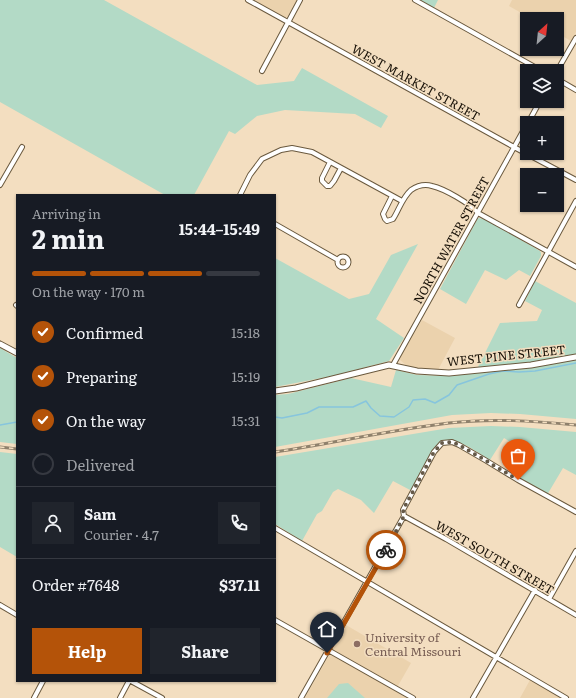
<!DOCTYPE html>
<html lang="en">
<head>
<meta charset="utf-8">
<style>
	:root { --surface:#171b24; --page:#20242c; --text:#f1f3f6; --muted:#9ea1a6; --line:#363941; --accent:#b45309 }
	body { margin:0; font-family:Literata,serif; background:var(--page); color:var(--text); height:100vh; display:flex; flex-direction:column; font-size:15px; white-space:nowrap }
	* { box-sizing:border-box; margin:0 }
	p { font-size:13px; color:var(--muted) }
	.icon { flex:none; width:22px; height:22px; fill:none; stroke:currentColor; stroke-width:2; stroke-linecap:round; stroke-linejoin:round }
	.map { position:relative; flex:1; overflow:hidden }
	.details { position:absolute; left:16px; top:194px; width:260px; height:488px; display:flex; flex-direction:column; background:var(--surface); border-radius:0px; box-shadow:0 1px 3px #0004 }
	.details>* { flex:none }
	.needle { width:26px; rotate:27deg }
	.controls { position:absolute; left:520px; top:12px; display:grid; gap:8px }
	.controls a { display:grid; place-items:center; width:44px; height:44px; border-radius:0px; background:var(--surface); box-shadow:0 1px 3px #0004; font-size:20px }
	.pin { position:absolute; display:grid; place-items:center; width:34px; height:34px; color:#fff; margin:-41px -17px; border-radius:50% 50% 50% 0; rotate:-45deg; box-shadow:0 0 4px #0007 }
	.pin .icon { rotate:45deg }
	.courier { position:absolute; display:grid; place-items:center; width:40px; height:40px; margin:-20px; border:3px solid #b45309; border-radius:50%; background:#fff; color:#222; box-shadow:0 1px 5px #0007 }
	.summary em { font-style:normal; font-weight:700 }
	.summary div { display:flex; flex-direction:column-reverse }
	.summary { display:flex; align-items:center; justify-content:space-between; height:68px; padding:0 16px }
	h1 { font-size:26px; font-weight:700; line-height:30px }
	.bar { display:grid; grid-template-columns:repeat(4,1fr); gap:6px 4px; align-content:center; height:48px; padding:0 16px }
	.bar i { height:5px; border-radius:3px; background:var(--line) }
	.bar .current { background:var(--accent) }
	.bar p { grid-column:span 4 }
	.line { display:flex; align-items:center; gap:10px; padding:0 16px; border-top:1px solid var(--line) }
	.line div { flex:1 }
	.round { display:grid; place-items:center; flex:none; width:42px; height:42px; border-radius:0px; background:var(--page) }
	ol { padding:0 16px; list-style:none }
	li { display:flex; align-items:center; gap:12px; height:44px }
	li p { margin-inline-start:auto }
	li .icon { padding:4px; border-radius:50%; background:var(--accent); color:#fff; stroke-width:4 }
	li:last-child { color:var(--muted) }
	li i { width:22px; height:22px; border:2px solid var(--line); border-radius:50% }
	.primary-button { display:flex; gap:8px; margin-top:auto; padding:8px 16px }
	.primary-button a { flex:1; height:46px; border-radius:0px; background:var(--accent); color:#fff; font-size:16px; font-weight:700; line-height:46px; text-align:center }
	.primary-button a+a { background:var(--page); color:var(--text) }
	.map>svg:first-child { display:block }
	.built { fill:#ebd2ad }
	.green { fill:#b3dac6 }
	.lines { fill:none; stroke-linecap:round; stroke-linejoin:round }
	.stream { stroke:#87c5dd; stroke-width:1.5 }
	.minor-casing { stroke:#6a593e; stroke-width:6 }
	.tertiary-casing { stroke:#6a593e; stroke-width:7 }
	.minor { stroke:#fff; stroke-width:4 }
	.tertiary { stroke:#fff; stroke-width:5 }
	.rail-casing { stroke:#8f816c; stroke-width:3 }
	.rail { stroke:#f3dec0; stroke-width:1.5; stroke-dasharray:4.5; stroke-linecap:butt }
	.done { stroke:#655948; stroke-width:4; stroke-dasharray:0 7.2 }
	.route { stroke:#b45309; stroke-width:5 }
	.education-dot { fill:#8d6e63; stroke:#f3dec0; stroke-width:1.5 }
	.labels { text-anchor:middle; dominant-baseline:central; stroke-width:3; stroke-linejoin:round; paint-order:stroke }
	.street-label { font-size:12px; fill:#191208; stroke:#f3dec0 }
	.education-label { font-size:12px; fill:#785e54; stroke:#f3dec0; text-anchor:start }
</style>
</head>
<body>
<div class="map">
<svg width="576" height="698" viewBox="0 0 576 698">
	<rect width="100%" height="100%" fill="#f3dec0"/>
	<path class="built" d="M 251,0 L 297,0 L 288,16 L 285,18 Z
		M 512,0 L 576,0 L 576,32 L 571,41 L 557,33 L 557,19 L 532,19 L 509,6 Z
		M 422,320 L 455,338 L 438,370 L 421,370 L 406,365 L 400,360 L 401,356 Z
		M 346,625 L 411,663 L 395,691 L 408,698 L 305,698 Z
		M 530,680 L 560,698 L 520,698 Z"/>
	<path class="green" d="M 0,0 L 104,0 L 257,85 L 294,81 L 302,68 L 388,116 L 381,128 L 355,114 L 285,110 L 257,116 L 235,134 L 229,131 L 194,195 L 165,195 L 0,102 Z
		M 420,0 L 438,0 L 434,8 Z
		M 478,218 L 485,219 L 540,251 L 541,253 L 541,256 L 530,276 L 519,270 L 506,280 L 485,270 L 466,304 L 440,289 Z
		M 418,244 L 376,319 L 404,338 L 389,361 L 332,376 L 275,387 L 275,258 L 349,299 L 369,294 L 391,255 Z
		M 535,281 L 576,303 L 576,354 L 537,362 L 478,367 L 500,323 L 537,321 L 542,310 L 525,301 Z
		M 0,348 L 17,358 L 17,444 L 0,442 Z
		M 576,360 L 576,419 L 520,414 L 491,413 L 452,415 L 275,447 L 275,395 L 288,394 L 351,378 L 391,387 L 396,370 L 417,375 L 453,376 L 491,370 Z
		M 491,426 L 520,427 L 576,432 L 576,475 L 563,468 L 547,495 L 513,474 L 527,452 L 504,438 L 490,460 C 476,452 453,432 437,445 L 412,491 L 393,481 L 374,513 L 361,500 L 338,489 L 333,492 L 322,511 L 317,514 L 302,541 L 275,524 L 275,457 L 449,428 Z
		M 0,452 L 17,454 L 17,557 L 0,547 Z
		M 348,683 L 365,698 L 327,698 L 339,684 Z"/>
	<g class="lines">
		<path class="stream" d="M 275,417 L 282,418 L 307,413 L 319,407 L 353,407 L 366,401 L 371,408 L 380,416 L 394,417 L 409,407 L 413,400 L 425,399 L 435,403 L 449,395 L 457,385 L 489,374 L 503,371 L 519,372 L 535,371 L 576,363
			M 0,425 L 17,422"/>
		<g class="minor-casing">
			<path id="minor" d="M 248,0 L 514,147 L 576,180
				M 415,0 L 542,71
				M 262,71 L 300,0
				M 557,71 L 576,38
				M 557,79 L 576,90
				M 528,123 L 540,101
				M 330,162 L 322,178 L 322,181 L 327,186 L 330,186 L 334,181 L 341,168
				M 0,185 L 22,147
				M 240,195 L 250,175 L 262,159 L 281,150 L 292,148 L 312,152 L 402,201
				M 392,196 L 383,214 L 385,219 L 387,221 L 393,219 C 399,210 402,198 411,190 C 417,186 425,184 432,186 C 445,189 469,203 478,213 L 576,267
				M 275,224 L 338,260
				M337.5 262a5.5 5.5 0 1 1 11 0a5.5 5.5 0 1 1-11 0Z
				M 16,305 L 17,306
				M 519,305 L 576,201
				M 393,365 L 527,124
				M 404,516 L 446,539 L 576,615
				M 275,528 L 566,698
				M 549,599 L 576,551
				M 0,605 L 17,615
				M 275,620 L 413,698
				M 131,681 L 162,698
				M 34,698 L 43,681
				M 120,698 L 129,681
				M 301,698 L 404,516 L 403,510 L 434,452 L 442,443 L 452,442 L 459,445 L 485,460 L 518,480 L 576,512
				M 473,698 L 535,590"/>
		</g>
		<g class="tertiary-casing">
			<path id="tertiary" d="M 0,344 L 17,353
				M 275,391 L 296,388 L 389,365 L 417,371 L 449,373 L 531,365 L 576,357"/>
		</g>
		<use href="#minor" class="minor"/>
		<use href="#tertiary" class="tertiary"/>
		<g class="rail-casing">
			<path id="rail" d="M 0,447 L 17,449
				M 275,452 C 333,443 391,430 449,423 C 491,418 534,421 576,425"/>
		</g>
		<use href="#rail" class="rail"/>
	</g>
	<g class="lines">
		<path class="done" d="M 386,550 L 404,516 L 403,510 L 434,452 L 442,443 L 452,442 L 459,445 L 485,460 L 518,480"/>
		<path class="route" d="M 327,653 L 386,550"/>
	</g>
	<circle class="education-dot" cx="357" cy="644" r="4"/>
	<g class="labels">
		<g class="street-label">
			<text transform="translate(416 82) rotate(29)">WEST MARKET STREET</text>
			<text transform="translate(451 240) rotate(-61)">NORTH WATER STREET</text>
			<text transform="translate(506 355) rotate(-6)">WEST PINE STREET</text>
			<text transform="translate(495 557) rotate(30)">WEST SOUTH STREET</text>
		</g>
		<g class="education-label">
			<text x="365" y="637">University of<tspan x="365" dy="14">Central Missouri</tspan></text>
		</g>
	</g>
</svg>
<div class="controls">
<a><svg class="needle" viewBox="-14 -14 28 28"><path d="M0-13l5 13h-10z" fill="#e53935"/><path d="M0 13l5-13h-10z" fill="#9ea1a6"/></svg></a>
<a><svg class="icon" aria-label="layers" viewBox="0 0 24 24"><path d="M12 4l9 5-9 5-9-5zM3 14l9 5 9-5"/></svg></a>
<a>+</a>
<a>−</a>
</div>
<div class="pin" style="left:518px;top:480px;background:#ea580c"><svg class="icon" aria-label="bag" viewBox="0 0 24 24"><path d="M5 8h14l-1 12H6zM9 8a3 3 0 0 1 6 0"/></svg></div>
<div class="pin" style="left:327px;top:653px;background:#1f2937"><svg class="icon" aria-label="home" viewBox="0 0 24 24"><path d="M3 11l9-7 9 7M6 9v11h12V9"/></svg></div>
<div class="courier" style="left:386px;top:550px"><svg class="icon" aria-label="bike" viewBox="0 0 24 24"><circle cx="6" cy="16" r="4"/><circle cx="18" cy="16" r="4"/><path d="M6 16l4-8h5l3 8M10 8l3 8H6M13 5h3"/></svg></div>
<section class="details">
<div class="summary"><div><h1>2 min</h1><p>Arriving in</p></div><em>15:44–15:49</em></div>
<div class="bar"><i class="current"></i><i class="current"></i><i class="current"></i><i></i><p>On the way · 170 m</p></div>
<ol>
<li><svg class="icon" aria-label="check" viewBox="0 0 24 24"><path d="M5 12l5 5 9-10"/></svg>Confirmed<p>15:18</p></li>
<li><svg class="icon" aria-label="check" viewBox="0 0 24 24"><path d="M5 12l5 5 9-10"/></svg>Preparing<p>15:19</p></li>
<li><svg class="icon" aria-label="check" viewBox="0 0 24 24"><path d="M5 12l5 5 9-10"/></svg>On the way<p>15:31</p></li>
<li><i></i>Delivered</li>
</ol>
<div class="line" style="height:72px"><a class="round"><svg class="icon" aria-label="person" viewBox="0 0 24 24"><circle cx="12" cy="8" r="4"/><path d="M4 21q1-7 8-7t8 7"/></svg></a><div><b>Sam</b><p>Courier · 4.7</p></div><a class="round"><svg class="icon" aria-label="phone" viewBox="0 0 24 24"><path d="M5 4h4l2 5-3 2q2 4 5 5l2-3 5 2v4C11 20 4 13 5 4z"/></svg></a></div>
<div class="line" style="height:52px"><div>Order #7648</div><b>$37.11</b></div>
<div class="primary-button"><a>Help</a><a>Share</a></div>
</section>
</div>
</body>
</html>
